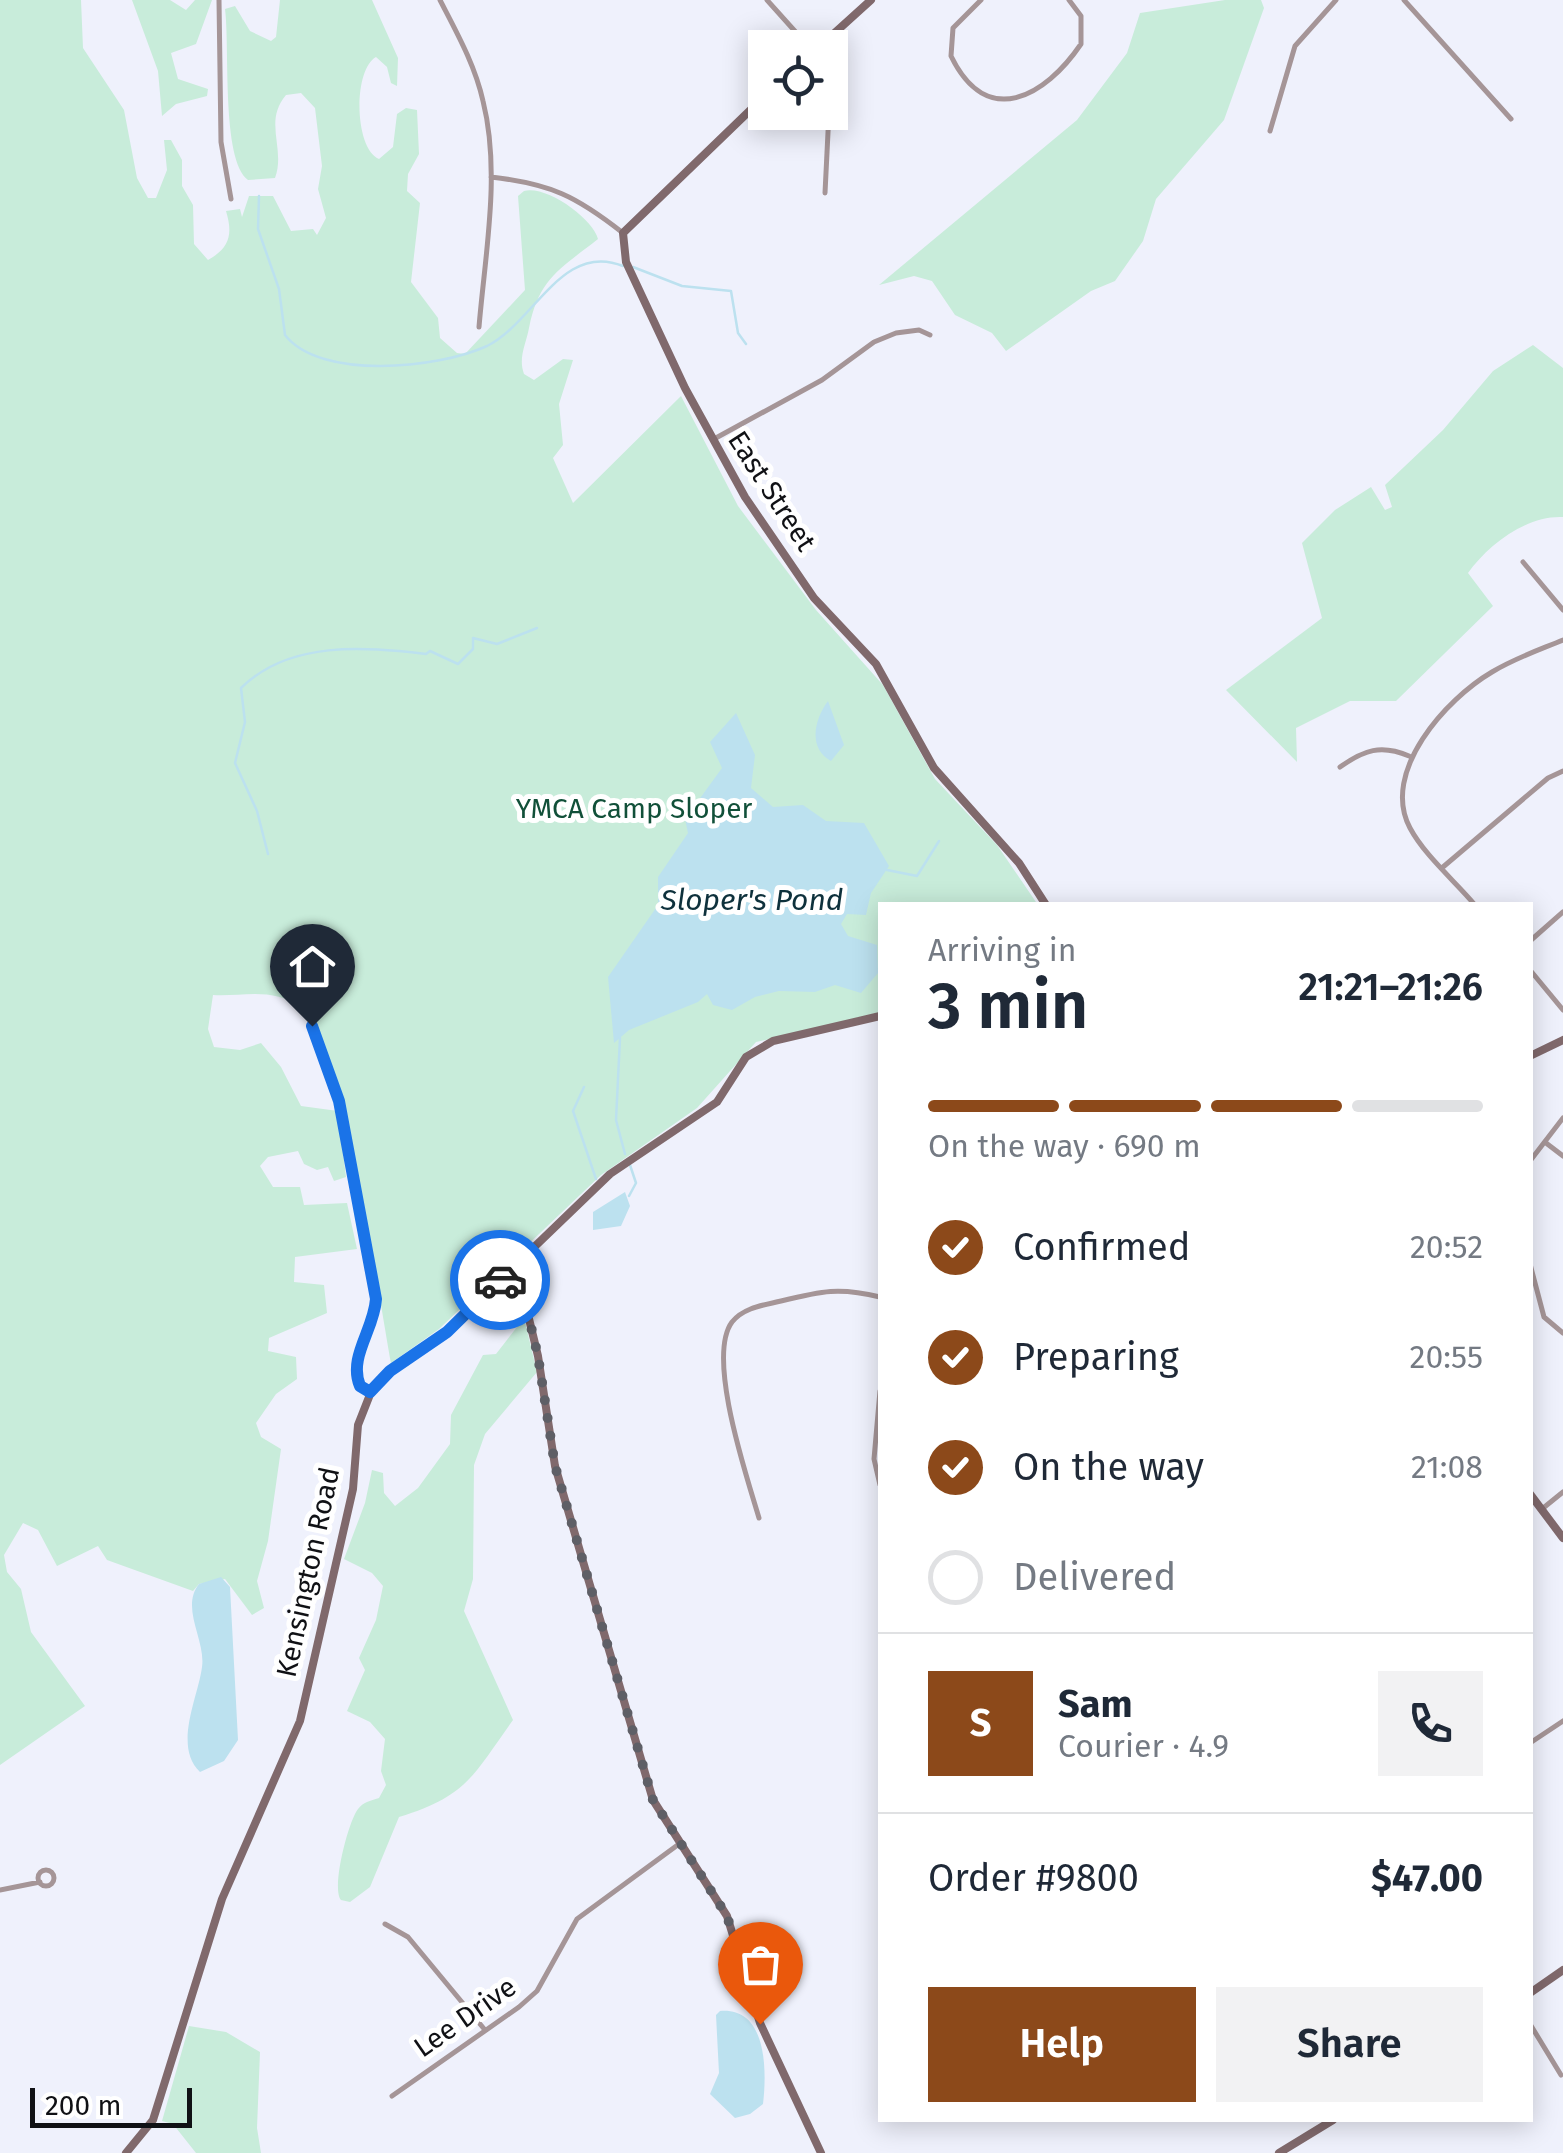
<!DOCTYPE html>
<html lang="en">
<head>
<meta charset="utf-8">
<style>
	:root { --surface:#fff; --page:#f2f2f3; --text:#1f2937; --muted:#747a83; --line:#e0e1e3; --accent:#8c491a }
	body { margin:0; font-family:"Fira Sans",sans-serif; background:var(--page); color:var(--text); height:100vh; display:flex; flex-direction:column; font-size:38px; white-space:nowrap }
	* { box-sizing:border-box; margin:0 }
	p { font-size:32px; color:var(--muted) }
	.icon { flex:none; width:55px; height:55px; fill:none; stroke:currentColor; stroke-width:2; stroke-linecap:round; stroke-linejoin:round }
	.map { position:relative; flex:1; overflow:hidden }
	.side { position:absolute; left:878px; top:902px; width:655px; height:1220px; display:flex; flex-direction:column; background:var(--surface); border-radius:0px; box-shadow:0 5px 25px #0003 }
	.side>* { flex:none }
	.buttons { position:absolute; left:748px; top:30px; display:grid; gap:20px }
	.buttons a { display:grid; place-items:center; width:100px; height:100px; border-radius:0px; background:var(--surface); box-shadow:0 5px 25px #0003; font-size:50px }
	.scale { position:absolute; left:30px; bottom:25px; width:162px; box-sizing:border-box; padding-left:10px; border:5px solid #101115; border-top:0; font-size:28px; line-height:35px; white-space:nowrap; color:#101115; -webkit-text-stroke:8px #fff; paint-order:stroke }
	.pin { position:absolute; display:grid; place-items:center; width:85px; height:85px; color:#fff; margin:-102px -42px; border-radius:50% 50% 50% 0; rotate:-45deg; box-shadow:0 0 10px #0007 }
	.pin .icon { rotate:45deg }
	.courier { position:absolute; display:grid; place-items:center; width:100px; height:100px; margin:-50px; border:8px solid #1a73e8; border-radius:50%; background:#fff; color:#222; box-shadow:0 2px 12px #0007 }
	.overview em { font-style:normal; font-weight:600 }
	.overview div { display:flex; flex-direction:column-reverse }
	.overview { display:flex; align-items:center; justify-content:space-between; height:170px; padding:0 50px }
	h1 { font-size:65px; font-weight:600; line-height:75px }
	.bar { display:grid; grid-template-columns:repeat(4,1fr); gap:15px 10px; align-content:center; height:120px; padding:0 50px }
	.bar i { height:12px; border-radius:8px; background:var(--line) }
	.bar .on { background:var(--accent) }
	.bar p { grid-column:span 4 }
	.line { display:flex; align-items:center; gap:25px; padding:0 50px; border-top:2px solid var(--line) }
	.line div { flex:1 }
	.round { display:grid; place-items:center; flex:none; width:105px; height:105px; border-radius:0px; background:var(--page) }
	ol { padding:0 50px; list-style:none }
	li { display:flex; align-items:center; gap:30px; height:110px }
	li p { margin-inline-start:auto }
	li .icon { padding:10px; border-radius:50%; background:var(--accent); color:#fff; stroke-width:4 }
	li:last-child { color:var(--muted) }
	li i { width:55px; height:55px; border:5px solid var(--line); border-radius:50% }
	.action { display:flex; gap:20px; margin-top:auto; padding:20px 50px }
	.action a { flex:1; height:115px; border-radius:0px; background:var(--accent); color:#fff; font-size:40px; font-weight:600; line-height:115px; text-align:center }
	.action a+a { background:var(--page); color:var(--text) }
	.map>svg:first-child { display:block }
	.green { fill:#c8ecda }
	.water { fill:#bce1ef }
	.lines { fill:none; stroke-linecap:round; stroke-linejoin:round }
	.stream { stroke:#bce1ef; stroke-width:2.5 }
	.street { stroke:#a59597; stroke-width:5 }
	.secondary { stroke:#80696c; stroke-width:8 }
	.done { stroke:#5e5f66; stroke-width:10; stroke-dasharray:0 18 }
	.route { stroke:#1a73e8; stroke-width:12 }
	.labels { text-anchor:middle; dominant-baseline:central; stroke-width:10; stroke-linejoin:round; paint-order:stroke }
	.street-label { font-size:28px; fill:#101115; stroke:#fff }
	.park-label { font-size:28px; fill:#115039; stroke:#fff }
	.water-label { font-size:30px; font-style:italic; fill:#0e313c; stroke:#fff }
</style>
</head>
<body>
<div class="map">
<svg width="1563" height="2153" viewBox="0 0 1563 2153">
	<rect width="100%" height="100%" fill="#eff1fc"/>
	<path class="green" d="M 0,0 L 81,0 L 83,48 L 124,110 L 137,178 L 148,198 L 156,198 L 167,170 L 164,140 L 171,140 L 182,160 L 182,186 L 193,205 L 194,244 L 208,260 C 230,248 233,234 226,211 L 240,209 L 242,217 L 249,196 L 273,196 L 291,231 L 313,229 L 317,235 L 326,218 L 318,189 L 322,166 L 315,108 L 301,93 L 286,95 C 263,122 286,149 275,178 L 248,180 C 221,160 230,47 225,9 L 235,6 L 250,31 L 271,41 L 276,37 L 280,0 L 372,0 L 398,58 L 397,86 L 391,83 L 387,67 L 376,57 C 353,70 354,148 379,159 L 393,147 L 397,114 L 406,108 L 417,110 L 419,154 L 408,174 L 407,191 L 420,203 L 411,282 L 438,318 L 440,338 L 457,353 L 465,354 L 525,290 L 518,196 L 524,191 C 547,185 593,219 598,239 C 560,269 539,278 529,328 C 526,344 518,358 524,374 L 534,380 L 563,359 L 573,360 L 559,404 L 563,445 L 553,458 L 573,503 L 681,396 L 738,506 L 816,610 L 883,685 L 935,779 L 997,845 L 1038,905 L 880,905 L 880,1014 L 756,1042 L 697,1108 L 601,1175 L 439,1329 L 391,1363 C 379,1299 342,1041 301,1008 C 274,986 241,997 213,995 L 208,1029 L 214,1047 L 240,1050 L 261,1043 L 281,1067 L 301,1106 L 338,1111 L 346,1177 L 334,1181 L 328,1167 L 317,1170 L 304,1164 L 298,1151 L 268,1157 L 260,1166 L 273,1187 L 300,1187 L 304,1205 L 347,1203 L 357,1249 L 295,1257 L 294,1282 L 324,1285 L 327,1313 L 269,1338 L 268,1351 L 296,1357 L 297,1379 L 276,1394 L 256,1423 L 261,1437 L 281,1449 L 268,1541 L 257,1581 L 264,1608 L 252,1615 L 225,1579 L 199,1584 L 193,1591 L 107,1560 L 98,1546 L 57,1566 L 38,1530 L 23,1523 L 4,1555 L 7,1572 L 21,1589 L 31,1632 L 85,1706 L 0,1765 Z
		M 132,0 L 170,0 L 186,10 L 195,0 L 212,0 L 196,44 L 171,53 L 178,79 L 208,89 L 207,96 L 176,104 L 162,116 L 158,71 Z
		M 1225,0 L 1261,0 L 1264,8 L 1224,120 L 1156,199 L 1143,241 L 1115,281 L 1091,291 L 1006,351 L 992,333 L 955,315 L 932,281 L 914,276 L 879,285 L 1077,120 L 1127,53 L 1140,13 Z
		M 1533,345 L 1563,368 L 1563,517 C 1527,515 1488,545 1468,573 L 1493,606 L 1396,701 L 1350,701 L 1296,728 L 1297,762 L 1226,690 L 1322,618 L 1302,543 L 1335,510 L 1371,487 L 1385,510 L 1392,507 L 1385,485 L 1443,430 L 1493,371 Z
		M 524,1318 L 537,1372 L 485,1434 L 474,1465 L 473,1579 L 464,1611 L 513,1720 C 473,1775 468,1796 399,1817 L 370,1887 L 350,1902 L 341,1900 C 331,1889 348,1822 358,1809 C 363,1802 370,1801 379,1798 L 386,1785 L 381,1771 L 385,1739 L 370,1722 L 347,1711 L 365,1670 L 359,1658 L 376,1620 L 383,1586 L 372,1573 L 344,1559 L 365,1503 L 372,1470 L 383,1473 L 384,1493 L 395,1506 L 418,1488 L 450,1444 L 451,1415 L 483,1355 L 496,1354 Z
		M 189,2026 L 226,2032 L 260,2052 L 257,2128 L 261,2153 L 196,2153 L 173,2124 L 162,2121 Z"/>
	<path class="water" d="M 828,701 L 844,745 L 831,761 C 807,748 815,718 828,701 Z
		M 736,713 L 755,755 L 751,788 L 773,807 L 803,805 L 826,821 L 864,823 L 889,866 L 871,893 L 866,915 L 847,914 L 841,924 L 848,936 L 877,945 L 878,973 L 861,993 L 835,985 L 815,992 L 779,991 L 755,997 L 732,1010 L 713,1005 L 707,994 L 698,1002 L 629,1030 L 614,1043 L 608,977 L 658,905 L 658,877 L 688,833 L 685,819 L 722,768 L 710,742 Z
		M 625,1192 L 630,1206 L 621,1226 L 593,1230 L 593,1212 Z
		M 221,1577 L 230,1587 L 238,1740 L 224,1761 L 200,1772 C 173,1746 198,1698 202,1667 C 206,1640 180,1608 199,1584 Z
		M 720,2011 C 767,2007 767,2070 763,2104 L 750,2114 L 735,2118 L 710,2094 L 719,2073 L 716,2015 Z"/>
	<g class="lines">
		<path class="stream" d="M 259,196 L 258,229 L 279,289 L 285,335 C 320,380 437,369 487,346 C 534,323 562,241 623,266
			M 633,267 L 682,286 L 731,291 L 738,333 L 746,344
			M 268,854 L 257,811 L 235,763 L 245,722 L 241,688 C 290,640 364,647 426,654 L 430,651 L 458,664 L 473,649 L 473,638 L 497,644 L 537,628
			M 887,870 L 917,876 L 939,841
			M 620,1038 L 616,1120 L 625,1154
			M 584,1087 L 573,1111 L 596,1179
			M 629,1196 L 636,1183 L 630,1165"/>
		<path class="street" d="M 219,0 L 221,142 L 231,199
			M 440,0 C 457,33 475,65 483,101 C 501,173 485,254 479,327
			M 767,0 L 810,48
			M 981,0 L 953,28 L 951,56 C 987,130 1045,97 1081,44 L 1081,16 L 1069,0
			M 1404,0 L 1511,119
			M 1270,131 L 1295,46 L 1336,0
			M 491,177 C 551,184 576,196 623,233
			M 825,193 L 829,112
			M 714,439 L 822,380 L 874,342 L 896,333 L 919,330 L 930,335
			M 1523,562 L 1563,610
			M 1340,767 C 1364,750 1381,744 1409,756
			M 1443,867 L 1548,778 L 1563,771
			M 1475,905 C 1455,881 1425,856 1410,828 C 1380,772 1446,699 1492,672 C 1515,658 1539,650 1563,640
			M 1530,941 L 1563,912
			M 1530,970 L 1563,1010
			M 312,1026 L 339,1101 L 376,1299 C 374,1329 347,1357 360,1386 L 371,1392
			M 1546,1143 L 1563,1156
			M 1530,1161 L 1563,1118
			M 1530,1264 L 1544,1317 L 1563,1333
			M 880,1391 L 874,1459 L 880,1485
			M 1542,1509 L 1563,1492
			M 759,1518 C 747,1477 706,1357 732,1322 C 744,1307 765,1305 781,1301 C 822,1291 839,1287 880,1297
			M 1530,1743 L 1563,1721
			M38 1878a8 8 0 1 1 16 0a8 8 0 1 1-16 0Z
			M 0,1890 L 40,1882
			M 385,1924 L 408,1937 L 485,2030
			M 1530,2024 L 1561,2075
			M 392,2096 L 519,2007 L 537,1991 L 577,1919 L 679,1844"/>
		<path class="secondary" d="M 818,48 L 871,0
			M 765,96 L 623,233 L 626,262 L 685,388 L 745,497 L 814,598 L 876,664 L 934,768 L 1019,863 L 1046,905
			M 1530,1056 L 1563,1040
			M 516,1265 L 538,1356 L 555,1466 L 653,1800 L 727,1916 L 760,2023 L 821,2153
			M 1530,1494 L 1563,1538
			M 1530,1993 L 1563,1970
			M 126,2153 L 153,2120 L 222,1899 L 300,1721 L 353,1489 L 358,1425 L 371,1392 L 390,1371 L 447,1331 L 610,1174 L 717,1102 L 746,1057 L 773,1041 L 880,1016
			M 1279,2153 L 1333,2120"/>
	</g>
	<g class="lines">
		<path class="done" d="M 500,1280 L 516,1264 L 538,1356 L 555,1466 L 653,1800 L 727,1916 L 760,2024"/>
		<path class="route" d="M 312,1026 L 339,1101 L 376,1299 C 374,1330 348,1357 360,1386 L 370,1392 L 390,1371 L 447,1332 L 500,1280"/>
	</g>
	<g class="labels">
		<g class="street-label">
			<text transform="translate(772 491) rotate(57)">East Street</text>
			<text transform="translate(308 1572) rotate(-78)">Kensington Road</text>
			<text transform="translate(465 2017) rotate(-35)">Lee Drive</text>
		</g>
		<g class="park-label">
			<text x="634" y="808">YMCA Camp Sloper</text>
		</g>
		<g class="water-label">
			<text x="752" y="900">Sloper's Pond</text>
		</g>
	</g>
</svg>
<div class="buttons">
<a><svg class="icon" aria-label="locate" viewBox="0 0 24 24"><circle cx="12" cy="12" r="6"/><path d="M12 2v4M12 18v4M2 12h4M18 12h4"/></svg></a>
</div>
<div class="scale">200 m</div>
<div class="pin" style="left:760px;top:2024px;background:#ea580c"><svg class="icon" aria-label="bag" viewBox="0 0 24 24"><path d="M5 8h14l-1 12H6zM9 8a3 3 0 0 1 6 0"/></svg></div>
<div class="pin" style="left:312px;top:1026px;background:#1f2937"><svg class="icon" aria-label="home" viewBox="0 0 24 24"><path d="M3 11l9-7 9 7M6 9v11h12V9"/></svg></div>
<div class="courier" style="left:500px;top:1280px"><svg class="icon" aria-label="car" viewBox="0 0 24 24"><path d="M5 17H2v-5l4-1 3-4h7l3 4 3 1v5h-3M9 17h6M6 11h13"/><circle cx="7" cy="17" r="2"/><circle cx="17" cy="17" r="2"/></svg></div>
<section class="side">
<div class="overview"><div><h1>3 min</h1><p>Arriving in</p></div><em>21:21–21:26</em></div>
<div class="bar"><i class="on"></i><i class="on"></i><i class="on"></i><i></i><p>On the way · 690 m</p></div>
<ol>
<li><svg class="icon" aria-label="check" viewBox="0 0 24 24"><path d="M5 12l5 5 9-10"/></svg>Confirmed<p>20:52</p></li>
<li><svg class="icon" aria-label="check" viewBox="0 0 24 24"><path d="M5 12l5 5 9-10"/></svg>Preparing<p>20:55</p></li>
<li><svg class="icon" aria-label="check" viewBox="0 0 24 24"><path d="M5 12l5 5 9-10"/></svg>On the way<p>21:08</p></li>
<li><i></i>Delivered</li>
</ol>
<div class="line" style="height:180px"><b class="round" style="background:var(--accent);color:#fff">S</b><div><b>Sam</b><p>Courier · 4.9</p></div><a class="round"><svg class="icon" aria-label="phone" viewBox="0 0 24 24"><path d="M5 4h4l2 5-3 2q2 4 5 5l2-3 5 2v4C11 20 4 13 5 4z"/></svg></a></div>
<div class="line" style="height:130px"><div>Order #9800</div><b>$47.00</b></div>
<div class="action"><a>Help</a><a>Share</a></div>
</section>
</div>
</body>
</html>
